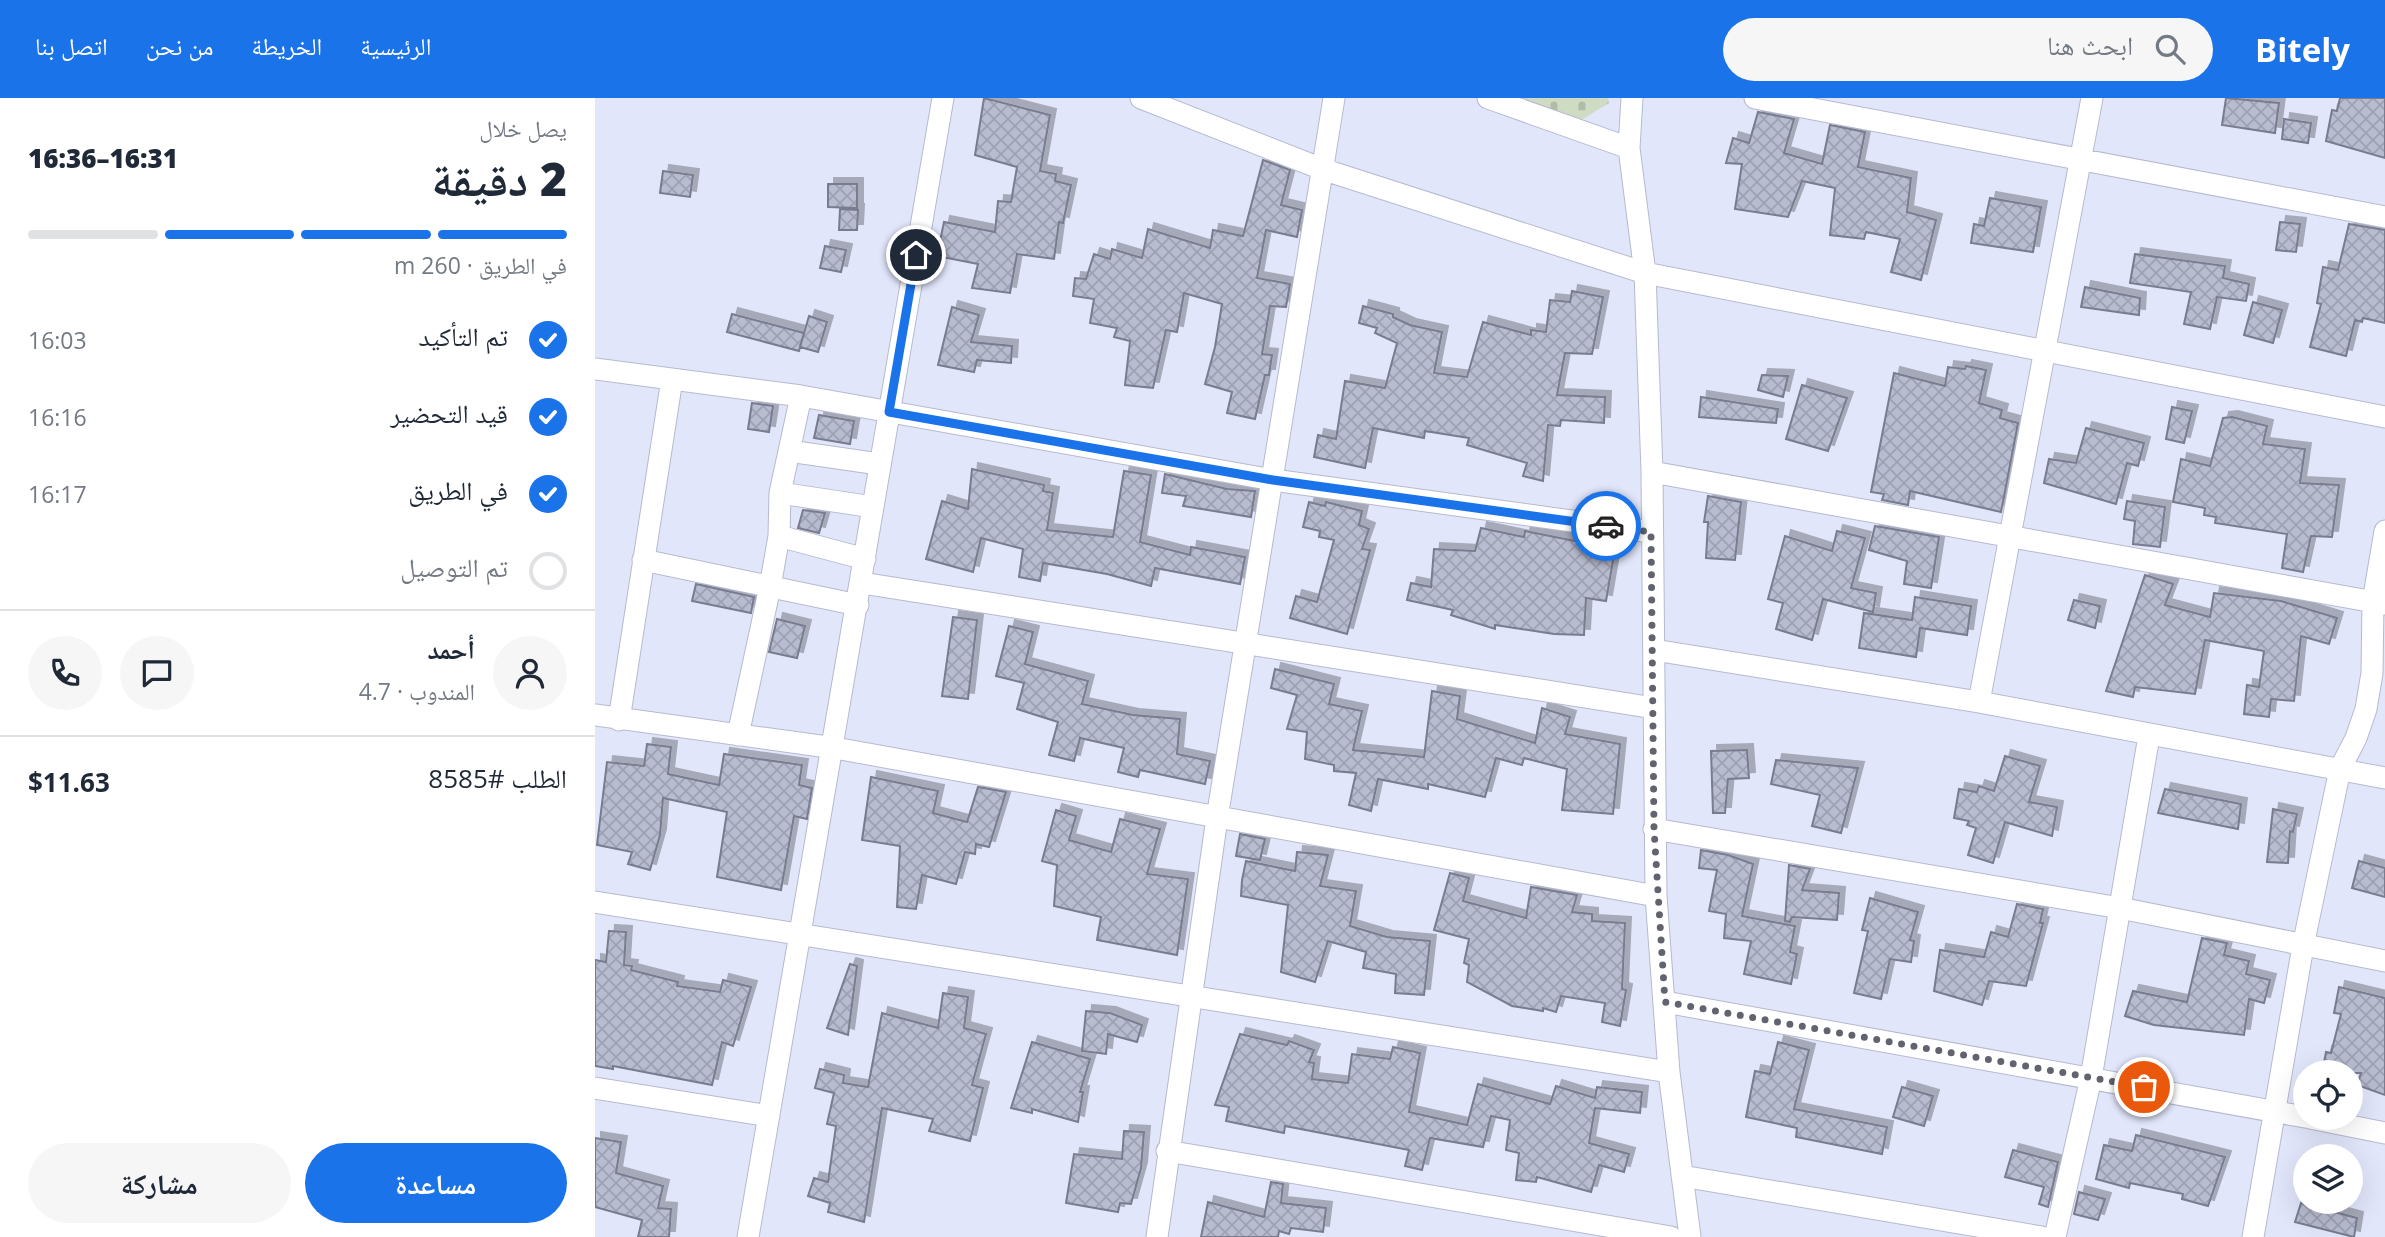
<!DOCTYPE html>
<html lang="ar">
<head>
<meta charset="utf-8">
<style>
	:root { --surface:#fff; --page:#f6f6f7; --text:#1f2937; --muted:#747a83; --line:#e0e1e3; --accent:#1a73e8 }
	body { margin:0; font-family:"Open Sans","Noto Naskh Arabic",sans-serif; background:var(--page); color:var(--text); direction:rtl; height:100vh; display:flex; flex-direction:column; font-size:26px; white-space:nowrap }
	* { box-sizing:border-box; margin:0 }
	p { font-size:23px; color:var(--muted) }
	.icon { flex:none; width:38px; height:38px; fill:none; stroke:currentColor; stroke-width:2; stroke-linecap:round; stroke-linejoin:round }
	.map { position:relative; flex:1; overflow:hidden; direction:ltr }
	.details { display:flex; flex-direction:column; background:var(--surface); width:595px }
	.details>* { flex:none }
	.tools { position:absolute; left:1698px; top:962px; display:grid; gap:14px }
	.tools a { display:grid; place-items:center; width:70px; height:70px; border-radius:50%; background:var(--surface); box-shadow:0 7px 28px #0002; font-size:35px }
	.pin { position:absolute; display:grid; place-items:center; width:60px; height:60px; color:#fff; margin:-30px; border:4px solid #fff; border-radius:50%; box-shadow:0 2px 7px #0007 }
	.courier { position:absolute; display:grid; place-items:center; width:70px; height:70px; margin:-35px; border:5px solid #1a73e8; border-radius:50%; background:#fff; color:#222; box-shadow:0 2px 9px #0007 }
	.summary em { font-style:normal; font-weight:800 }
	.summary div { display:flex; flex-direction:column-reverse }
	.summary { display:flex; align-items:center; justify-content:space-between; height:119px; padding:0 28px }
	h1 { font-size:46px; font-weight:800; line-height:52px }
	.bar { display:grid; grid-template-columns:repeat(4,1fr); gap:10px 7px; align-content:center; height:84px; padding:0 28px }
	.bar i { height:9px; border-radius:5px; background:var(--line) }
	.bar .on { background:var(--accent) }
	.bar p { grid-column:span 4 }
	.line { display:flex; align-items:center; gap:18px; padding:0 28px; border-top:2px solid var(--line) }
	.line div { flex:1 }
	.round { display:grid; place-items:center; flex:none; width:74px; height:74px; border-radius:37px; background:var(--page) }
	ol { padding:0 28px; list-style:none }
	li { display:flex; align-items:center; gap:21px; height:77px }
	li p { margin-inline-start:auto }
	li .icon { padding:7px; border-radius:50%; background:var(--accent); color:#fff; stroke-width:4 }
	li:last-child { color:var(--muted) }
	li i { width:38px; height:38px; border:4px solid var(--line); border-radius:50% }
	.action { display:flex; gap:14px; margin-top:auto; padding:14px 28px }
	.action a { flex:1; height:80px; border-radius:42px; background:var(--accent); color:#fff; font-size:28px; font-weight:800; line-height:80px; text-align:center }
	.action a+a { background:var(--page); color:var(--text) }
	header { display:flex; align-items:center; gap:42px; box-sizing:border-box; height:98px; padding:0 35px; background:var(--accent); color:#fff }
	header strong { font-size:33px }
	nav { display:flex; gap:38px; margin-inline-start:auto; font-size:24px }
	.search { width:490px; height:63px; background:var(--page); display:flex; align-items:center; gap:18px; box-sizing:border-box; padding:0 24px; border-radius:38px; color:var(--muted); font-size:26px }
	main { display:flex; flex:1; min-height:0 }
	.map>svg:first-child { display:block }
	.cemetery { fill:url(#cemetery-stones) }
	.building { fill:url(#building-cross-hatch); stroke:#787c8e; stroke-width:2; filter:url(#shadow) }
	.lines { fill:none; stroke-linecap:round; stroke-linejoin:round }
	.street-casing { stroke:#b5bace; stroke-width:23 }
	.street { stroke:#fff; stroke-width:21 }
	.done { stroke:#61636f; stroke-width:7; stroke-dasharray:0 12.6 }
	.route { stroke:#1a73e8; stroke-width:9 }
</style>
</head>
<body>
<header>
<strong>Bitely</strong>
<div class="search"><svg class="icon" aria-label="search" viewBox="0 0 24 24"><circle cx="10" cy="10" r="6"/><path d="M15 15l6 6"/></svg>ابحث هنا</div>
<nav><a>الرئيسية</a><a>الخريطة</a><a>من نحن</a><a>اتصل بنا</a></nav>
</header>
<main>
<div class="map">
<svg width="1790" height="1139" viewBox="0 0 1790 1139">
	<defs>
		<pattern id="cemetery-stones" width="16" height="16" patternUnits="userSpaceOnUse" patternTransform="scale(1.75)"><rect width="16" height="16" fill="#cfdcc4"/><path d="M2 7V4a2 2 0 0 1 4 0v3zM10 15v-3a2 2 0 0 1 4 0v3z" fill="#b1bca8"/></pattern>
		<pattern id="building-cross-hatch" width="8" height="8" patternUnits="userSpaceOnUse" patternTransform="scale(1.75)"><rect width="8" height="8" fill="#b8bcd0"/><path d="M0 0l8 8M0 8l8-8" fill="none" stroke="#9ea1b2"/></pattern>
		<filter id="shadow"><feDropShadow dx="6" dy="-6" stdDeviation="0" flood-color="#0004"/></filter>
	</defs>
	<rect width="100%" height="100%" fill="#e2e6fb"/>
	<path class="cemetery" d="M 928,0 L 1013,0 L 1014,5 L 983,24 Z"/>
	<path class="building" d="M 389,0 L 455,17 L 445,73 L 461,76 L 460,83 L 476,87 L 468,125 L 464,124 L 459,161 L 422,156 L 415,195 L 377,190 L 383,166 L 342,158 L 349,124 L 400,134 L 403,103 L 416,104 L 422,69 L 380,57 Z
		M 1631,0 L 1684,5 L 1680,35 L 1627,27 Z
		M 1745,0 L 1790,0 L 1790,60 L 1731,43 L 1737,12 L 1742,13 Z
		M 1163,14 L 1199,21 L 1189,55 L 1227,66 L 1235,27 L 1270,34 L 1263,69 L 1316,80 L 1312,114 L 1341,122 L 1326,182 L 1296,174 L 1305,141 L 1271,134 L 1269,141 L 1235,137 L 1240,90 L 1207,83 L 1193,119 L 1140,111 L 1147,66 L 1131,65 L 1138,40 L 1154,45 Z
		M 1689,21 L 1716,25 L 1713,45 L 1687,41 Z
		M 668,62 L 695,72 L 686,107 L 707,112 L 702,139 L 671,132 L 662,180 L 695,186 L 691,209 L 675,208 L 667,256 L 677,257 L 674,277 L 670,277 L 660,321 L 632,315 L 637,294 L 610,286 L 620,249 L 627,206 L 589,195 L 582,234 L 571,232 L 558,290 L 530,287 L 535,243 L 519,239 L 522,230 L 495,225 L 499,201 L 478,198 L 480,180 L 491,181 L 499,156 L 515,161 L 517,151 L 547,160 L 553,131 L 615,150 L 618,132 L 648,138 Z
		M 68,73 L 98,77 L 95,99 L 65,95 Z
		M 233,86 L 262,86 L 262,110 L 233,109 Z
		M 1395,100 L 1446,109 L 1438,154 L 1376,145 L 1379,126 L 1389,128 Z
		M 245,111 L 263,112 L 262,132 L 244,132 Z
		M 1685,124 L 1705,126 L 1701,154 L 1681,152 Z
		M 1754,126 L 1790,132 L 1790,225 L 1768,220 L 1767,224 L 1760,222 L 1751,258 L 1715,249 L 1726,206 L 1722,205 L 1728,169 L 1743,172 Z
		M 230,148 L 251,152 L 246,174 L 225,170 Z
		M 1540,156 L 1630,168 L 1628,180 L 1654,186 L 1651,203 L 1622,199 L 1615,231 L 1589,226 L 1596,194 L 1535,185 Z
		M 1490,189 L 1545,200 L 1544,217 L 1486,209 Z
		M 977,193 L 1008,199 L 997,256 L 970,255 L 962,297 L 1010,299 L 1009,325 L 966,322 L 965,328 L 953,327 L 948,383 L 928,378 L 932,365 L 872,347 L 874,340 L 830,333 L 829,340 L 778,330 L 770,370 L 719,359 L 723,337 L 741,341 L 750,283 L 790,290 L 802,245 L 780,235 L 782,230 L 764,225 L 768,208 L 798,216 L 798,219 L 815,227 L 847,234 L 839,275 L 872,279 L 888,224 L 936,237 L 936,232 L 951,234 L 955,202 L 975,204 Z
		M 1658,204 L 1687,212 L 1678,245 L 1649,237 Z
		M 357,209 L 384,217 L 376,244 L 417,248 L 416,265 L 382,262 L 379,274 L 343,267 Z
		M 137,216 L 209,235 L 204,253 L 132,234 Z
		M 214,218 L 232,224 L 223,254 L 205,249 Z
		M 1371,268 L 1391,272 L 1384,305 L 1407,312 L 1405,320 L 1423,325 L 1406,414 L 1315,393 L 1313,407 L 1287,402 L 1289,396 L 1276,394 L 1299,275 L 1350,288 L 1353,269 L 1370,271 Z
		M 1167,277 L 1193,278 L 1188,299 L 1163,292 Z
		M 1207,287 L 1252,300 L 1233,353 L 1191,341 Z
		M 1106,299 L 1183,311 L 1181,325 L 1104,319 Z
		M 157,305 L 178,308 L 174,334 L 153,331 Z
		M 1577,309 L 1597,313 L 1589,345 L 1571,341 Z
		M 224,317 L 259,323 L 255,346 L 219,340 Z
		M 1637,319 L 1672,328 L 1668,346 L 1710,351 L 1705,385 L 1744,387 L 1737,439 L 1716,438 L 1708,474 L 1687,470 L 1692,436 L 1620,425 L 1621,419 L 1609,417 L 1610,410 L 1578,404 L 1586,361 L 1615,368 L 1628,320 Z
		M 1491,330 L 1549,345 L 1543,368 L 1532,365 L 1521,406 L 1449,385 L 1454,361 L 1481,365 Z
		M 377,371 L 449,387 L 448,393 L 458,395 L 452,432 L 518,439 L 529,373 L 556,377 L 545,444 L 595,457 L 596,449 L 650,459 L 645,486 L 560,470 L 556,488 L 512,476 L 448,465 L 445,483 L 424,479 L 428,451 L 386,440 L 378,474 L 331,461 L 347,403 L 373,411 Z
		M 570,376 L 632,391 L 660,393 L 656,419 L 588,408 L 591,398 L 567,395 Z
		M 1113,398 L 1146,404 L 1140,462 L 1111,460 L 1113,424 L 1109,424 Z
		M 1532,403 L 1570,409 L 1565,449 L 1538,446 L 1540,423 L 1529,421 Z
		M 714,404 L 730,408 L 731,404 L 767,413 L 764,427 L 774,431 L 767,451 L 775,452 L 752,536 L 695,520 L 701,498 L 722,504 L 739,442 L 724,439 L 725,433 L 708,429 Z
		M 208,412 L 230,415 L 224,435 L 203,430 Z
		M 1280,428 L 1344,439 L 1336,490 L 1309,486 L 1312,463 L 1274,452 Z
		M 886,430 L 929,439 L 930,433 L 1020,451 L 1011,503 L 991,500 L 989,537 L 959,536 L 900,527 L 900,531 L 856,517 L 858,512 L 812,502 L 816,485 L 836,489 L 839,451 L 880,453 Z
		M 1242,433 L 1270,440 L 1256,490 L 1281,495 L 1278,514 L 1228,501 L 1217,542 L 1181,531 L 1188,505 L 1173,501 L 1190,438 L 1237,453 Z
		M 1550,477 L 1578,486 L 1570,507 L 1615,519 L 1619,495 L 1686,503 L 1742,520 L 1734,546 L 1706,538 L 1699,603 L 1676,601 L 1674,619 L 1649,616 L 1652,587 L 1664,589 L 1669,553 L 1610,542 L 1600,596 L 1540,589 L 1538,599 L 1511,593 Z
		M 101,486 L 159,499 L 156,515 L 97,503 Z
		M 1320,499 L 1376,508 L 1372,537 L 1325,530 L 1321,559 L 1264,550 L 1269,515 L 1317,522 Z
		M 1479,502 L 1505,508 L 1500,530 L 1473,522 Z
		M 358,519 L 382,522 L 373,601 L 347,598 Z
		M 182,521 L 210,528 L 202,560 L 174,554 Z
		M 414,528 L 438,534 L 430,566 L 493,583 L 487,606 L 538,617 L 585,621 L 582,656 L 615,663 L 610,686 L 545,672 L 543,679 L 523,674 L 529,650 L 485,640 L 479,663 L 454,657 L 463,624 L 422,611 L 429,585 L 401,578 Z
		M 680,571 L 739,586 L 734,606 L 767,613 L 758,652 L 829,659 L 837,593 L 865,598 L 862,621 L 940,645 L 947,610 L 975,619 L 970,636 L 1025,646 L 1018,716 L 967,712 L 972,671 L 929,660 L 927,667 L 901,660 L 890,699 L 833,686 L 833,691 L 783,681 L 776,713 L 754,707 L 761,675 L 739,673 L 739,667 L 710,661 L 712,634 L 692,631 L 702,597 L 676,590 Z
		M 52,646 L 76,649 L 73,676 L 124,687 L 129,656 L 207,667 L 204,687 L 217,690 L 212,721 L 199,718 L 186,792 L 122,779 L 132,714 L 68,700 L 65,737 L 55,772 L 33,766 L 37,754 L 2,747 L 12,664 L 49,668 Z
		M 1152,652 L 1154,680 L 1133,681 L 1130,715 L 1118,715 L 1116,653 Z
		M 1410,658 L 1445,668 L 1434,704 L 1462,709 L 1457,738 L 1410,724 L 1398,765 L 1373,757 L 1381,730 L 1372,727 L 1374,723 L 1359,720 L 1364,691 L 1382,694 L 1384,688 L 1399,693 Z
		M 1181,662 L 1263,670 L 1246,735 L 1217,728 L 1225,697 L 1176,686 Z
		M 276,679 L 343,693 L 338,715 L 372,724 L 383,689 L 411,694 L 394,749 L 381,746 L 380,756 L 370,754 L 361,786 L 327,777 L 321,811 L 302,809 L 305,748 L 267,742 Z
		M 1570,691 L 1646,706 L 1643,731 L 1563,715 Z
		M 1678,711 L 1702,716 L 1698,734 L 1695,733 L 1693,765 L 1672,764 Z
		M 461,712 L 481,718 L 474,742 L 516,754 L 525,721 L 565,731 L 552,776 L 593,781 L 582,857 L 502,842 L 506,819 L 459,808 L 462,767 L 447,763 Z
		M 645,736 L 670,741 L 665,762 L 641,758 Z
		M 1106,752 L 1133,757 L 1158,766 L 1147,818 L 1200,828 L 1195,854 L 1202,856 L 1196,886 L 1149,876 L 1156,843 L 1129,840 L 1131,816 L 1114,813 L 1122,772 L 1104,770 Z
		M 702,754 L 733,757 L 725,788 L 761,793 L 755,828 L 792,839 L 835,843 L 829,897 L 800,895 L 801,876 L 768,870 L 771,854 L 733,843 L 720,884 L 686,874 L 693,807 L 646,798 L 647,782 L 651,763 L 700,773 Z
		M 1764,763 L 1790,770 L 1790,799 L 1757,790 Z
		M 1194,767 L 1215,771 L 1207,792 L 1244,795 L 1242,822 L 1197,819 L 1195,824 L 1190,823 Z
		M 855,775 L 874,780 L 868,803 L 931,820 L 936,789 L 982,797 L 977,814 L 997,816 L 997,823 L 1030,825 L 1027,891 L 1031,892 L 1025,928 L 1007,924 L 1010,905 L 966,898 L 961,914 L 948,910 L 948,913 L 917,908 L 872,884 L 874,867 L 869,865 L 874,841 L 839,832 Z
		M 1275,800 L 1323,814 L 1315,842 L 1319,843 L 1316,864 L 1295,861 L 1286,901 L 1259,895 L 1273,833 L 1267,832 Z
		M 1422,806 L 1448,811 L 1445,825 L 1448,825 L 1431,888 L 1394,883 L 1387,907 L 1339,893 L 1345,852 L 1389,859 L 1396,834 L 1413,839 Z
		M 14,833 L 31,834 L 29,867 L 37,868 L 36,872 L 83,884 L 82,888 L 125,894 L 128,882 L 156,889 L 138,948 L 127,944 L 117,987 L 18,968 L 18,971 L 0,968 L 0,862 L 11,864 Z
		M 1607,840 L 1632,845 L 1629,857 L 1654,863 L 1651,876 L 1675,882 L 1669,905 L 1654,901 L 1649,937 L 1559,927 L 1530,918 L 1538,893 L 1592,904 Z
		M 255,866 L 262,868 L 253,937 L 232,930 Z
		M 1744,889 L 1790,900 L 1790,997 L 1762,987 L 1766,975 L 1727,975 L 1731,954 L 1736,955 L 1746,916 L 1739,915 Z
		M 348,895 L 373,899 L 369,930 L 391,936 L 377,987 L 388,990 L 375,1043 L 334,1033 L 338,1021 L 287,1010 L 269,1124 L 233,1114 L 235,1105 L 213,1098 L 219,1080 L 233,1084 L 241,1028 L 232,1026 L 239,995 L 220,990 L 225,971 L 249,977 L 248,985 L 273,989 L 287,915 L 343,930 Z
		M 491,913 L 515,915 L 547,927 L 542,944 L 513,936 L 511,956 L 487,953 Z
		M 645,936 L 692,947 L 694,943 L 719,952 L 714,964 L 719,965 L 717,981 L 753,985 L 757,956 L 795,961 L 798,949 L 825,955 L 814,1014 L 872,1027 L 883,986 L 955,1006 L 961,988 L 1000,1000 L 1002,989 L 1047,994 L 1045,1015 L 1000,1010 L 994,1045 L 1034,1056 L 1029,1074 L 1004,1067 L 996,1094 L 942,1079 L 941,1084 L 921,1082 L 924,1055 L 911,1052 L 915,1022 L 896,1018 L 888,1049 L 835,1040 L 827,1072 L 810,1068 L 814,1052 L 690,1028 L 689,1035 L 631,1023 L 634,1009 L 620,1007 Z
		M 437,944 L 495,961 L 485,994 L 488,994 L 483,1024 L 437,1011 L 437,1015 L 416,1010 Z
		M 1183,944 L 1214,952 L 1199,1011 L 1292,1029 L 1287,1056 L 1201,1039 L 1202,1030 L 1151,1019 L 1160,973 L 1175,976 Z
		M 1307,989 L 1338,998 L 1329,1028 L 1298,1019 Z
		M 529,1033 L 549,1034 L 546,1070 L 536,1106 L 525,1105 L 523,1114 L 471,1105 L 479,1056 L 527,1061 Z
		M 1541,1037 L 1630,1059 L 1613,1108 L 1587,1101 L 1588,1096 L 1535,1085 L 1534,1090 L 1501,1081 L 1509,1047 L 1537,1053 Z
		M 0,1040 L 26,1044 L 21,1075 L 68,1088 L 63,1110 L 76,1111 L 74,1139 L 43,1139 L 47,1122 L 0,1109 Z
		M 1418,1052 L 1463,1064 L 1453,1109 L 1444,1106 L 1449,1089 L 1410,1079 Z
		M 676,1084 L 688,1086 L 686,1105 L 731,1110 L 728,1134 L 696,1130 L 694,1136 L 684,1133 L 683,1139 L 606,1139 L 613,1104 L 669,1119 Z
		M 1484,1094 L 1510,1101 L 1503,1122 L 1479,1116 Z
		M 1706,1105 L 1762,1120 L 1759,1139 L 1700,1124 Z"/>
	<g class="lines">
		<g class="street-casing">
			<path id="street" d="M 546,0 L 727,71 L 1050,175 L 1790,319
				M 893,0 L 1034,50
				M 1037,0 L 1034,50 L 1050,175 L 1057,374 L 1061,798 L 1074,974 L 1095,1139
				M 1160,0 L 1790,119
				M 0,271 L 206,298 L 678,382 L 1057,434
				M 194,353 L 284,366
				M 1057,374 L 1790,506
				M 185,395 L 278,409
				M 184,438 L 270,461
				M 48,462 L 263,507
				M 267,485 L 1059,610
				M 1059,552 L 1384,604 L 1790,680
				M 1384,604 L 1497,0
				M 0,617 L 240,650 L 1061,798
				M 24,622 L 77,281
				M 143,637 L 175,489 L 184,438 L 185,395 L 206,298
				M 1059,731 L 1525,810 L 1790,863
				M 0,804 L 1074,974
				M 1070,904 L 1710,1019
				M 0,990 L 174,1018
				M 1715,1020 L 1790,1035
				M 572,1053 L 1076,1139
				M 1087,1078 L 1447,1139
				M 153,1139 C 220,760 283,380 348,0
				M 562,1139 L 622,720 L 739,0
				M 1460,1139 L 1496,980 L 1554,638
				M 1658,1139 L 1708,848 L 1745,671 L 1761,640 L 1771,611 L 1777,575 L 1778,504 L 1790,433"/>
		</g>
		<use href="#street" class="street"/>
	</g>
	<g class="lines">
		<path class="done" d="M 1011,428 L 1056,434 L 1059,731 L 1070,904 L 1549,989"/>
		<path class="route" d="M 321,157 L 294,314 L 678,382 L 1011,428"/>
	</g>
</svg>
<div class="tools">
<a><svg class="icon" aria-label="locate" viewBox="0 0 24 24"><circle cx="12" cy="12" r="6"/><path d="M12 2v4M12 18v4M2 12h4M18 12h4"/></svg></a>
<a><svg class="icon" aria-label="layers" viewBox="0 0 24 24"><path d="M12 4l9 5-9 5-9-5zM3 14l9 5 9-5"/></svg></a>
</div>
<div class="pin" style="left:1549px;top:989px;background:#ea580c"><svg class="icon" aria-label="bag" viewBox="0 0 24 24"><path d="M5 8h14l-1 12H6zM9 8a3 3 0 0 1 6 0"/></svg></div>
<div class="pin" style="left:321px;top:157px;background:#1f2937"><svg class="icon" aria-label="home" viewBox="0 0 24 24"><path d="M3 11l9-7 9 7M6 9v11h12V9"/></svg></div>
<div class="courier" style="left:1011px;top:428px"><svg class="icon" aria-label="car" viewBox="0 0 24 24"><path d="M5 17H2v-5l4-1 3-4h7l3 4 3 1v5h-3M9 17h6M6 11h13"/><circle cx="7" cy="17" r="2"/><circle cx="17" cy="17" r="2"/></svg></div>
</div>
<section class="details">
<div class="summary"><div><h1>2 دقيقة</h1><p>يصل خلال</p></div><em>16:31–16:36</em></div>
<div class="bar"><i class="on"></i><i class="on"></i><i class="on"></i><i></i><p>في الطريق · 260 m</p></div>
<ol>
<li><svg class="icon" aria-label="check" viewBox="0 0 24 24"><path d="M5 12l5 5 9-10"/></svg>تم التأكيد<p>16:03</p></li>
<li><svg class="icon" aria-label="check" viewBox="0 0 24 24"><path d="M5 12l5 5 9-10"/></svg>قيد التحضير<p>16:16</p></li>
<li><svg class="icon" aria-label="check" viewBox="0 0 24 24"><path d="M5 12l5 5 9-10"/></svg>في الطريق<p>16:17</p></li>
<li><i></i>تم التوصيل</li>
</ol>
<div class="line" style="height:126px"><a class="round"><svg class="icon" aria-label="person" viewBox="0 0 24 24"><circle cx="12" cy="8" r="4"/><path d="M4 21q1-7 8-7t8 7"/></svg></a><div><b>أحمد</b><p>المندوب · 4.7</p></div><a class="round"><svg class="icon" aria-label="chat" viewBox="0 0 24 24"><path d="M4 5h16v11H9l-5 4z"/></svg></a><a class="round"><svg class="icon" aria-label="phone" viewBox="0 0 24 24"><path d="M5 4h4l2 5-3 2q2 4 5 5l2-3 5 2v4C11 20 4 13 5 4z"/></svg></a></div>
<div class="line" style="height:91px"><div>الطلب #8585</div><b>$11.63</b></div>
<div class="action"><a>مساعدة</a><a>مشاركة</a></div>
</section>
</main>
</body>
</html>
